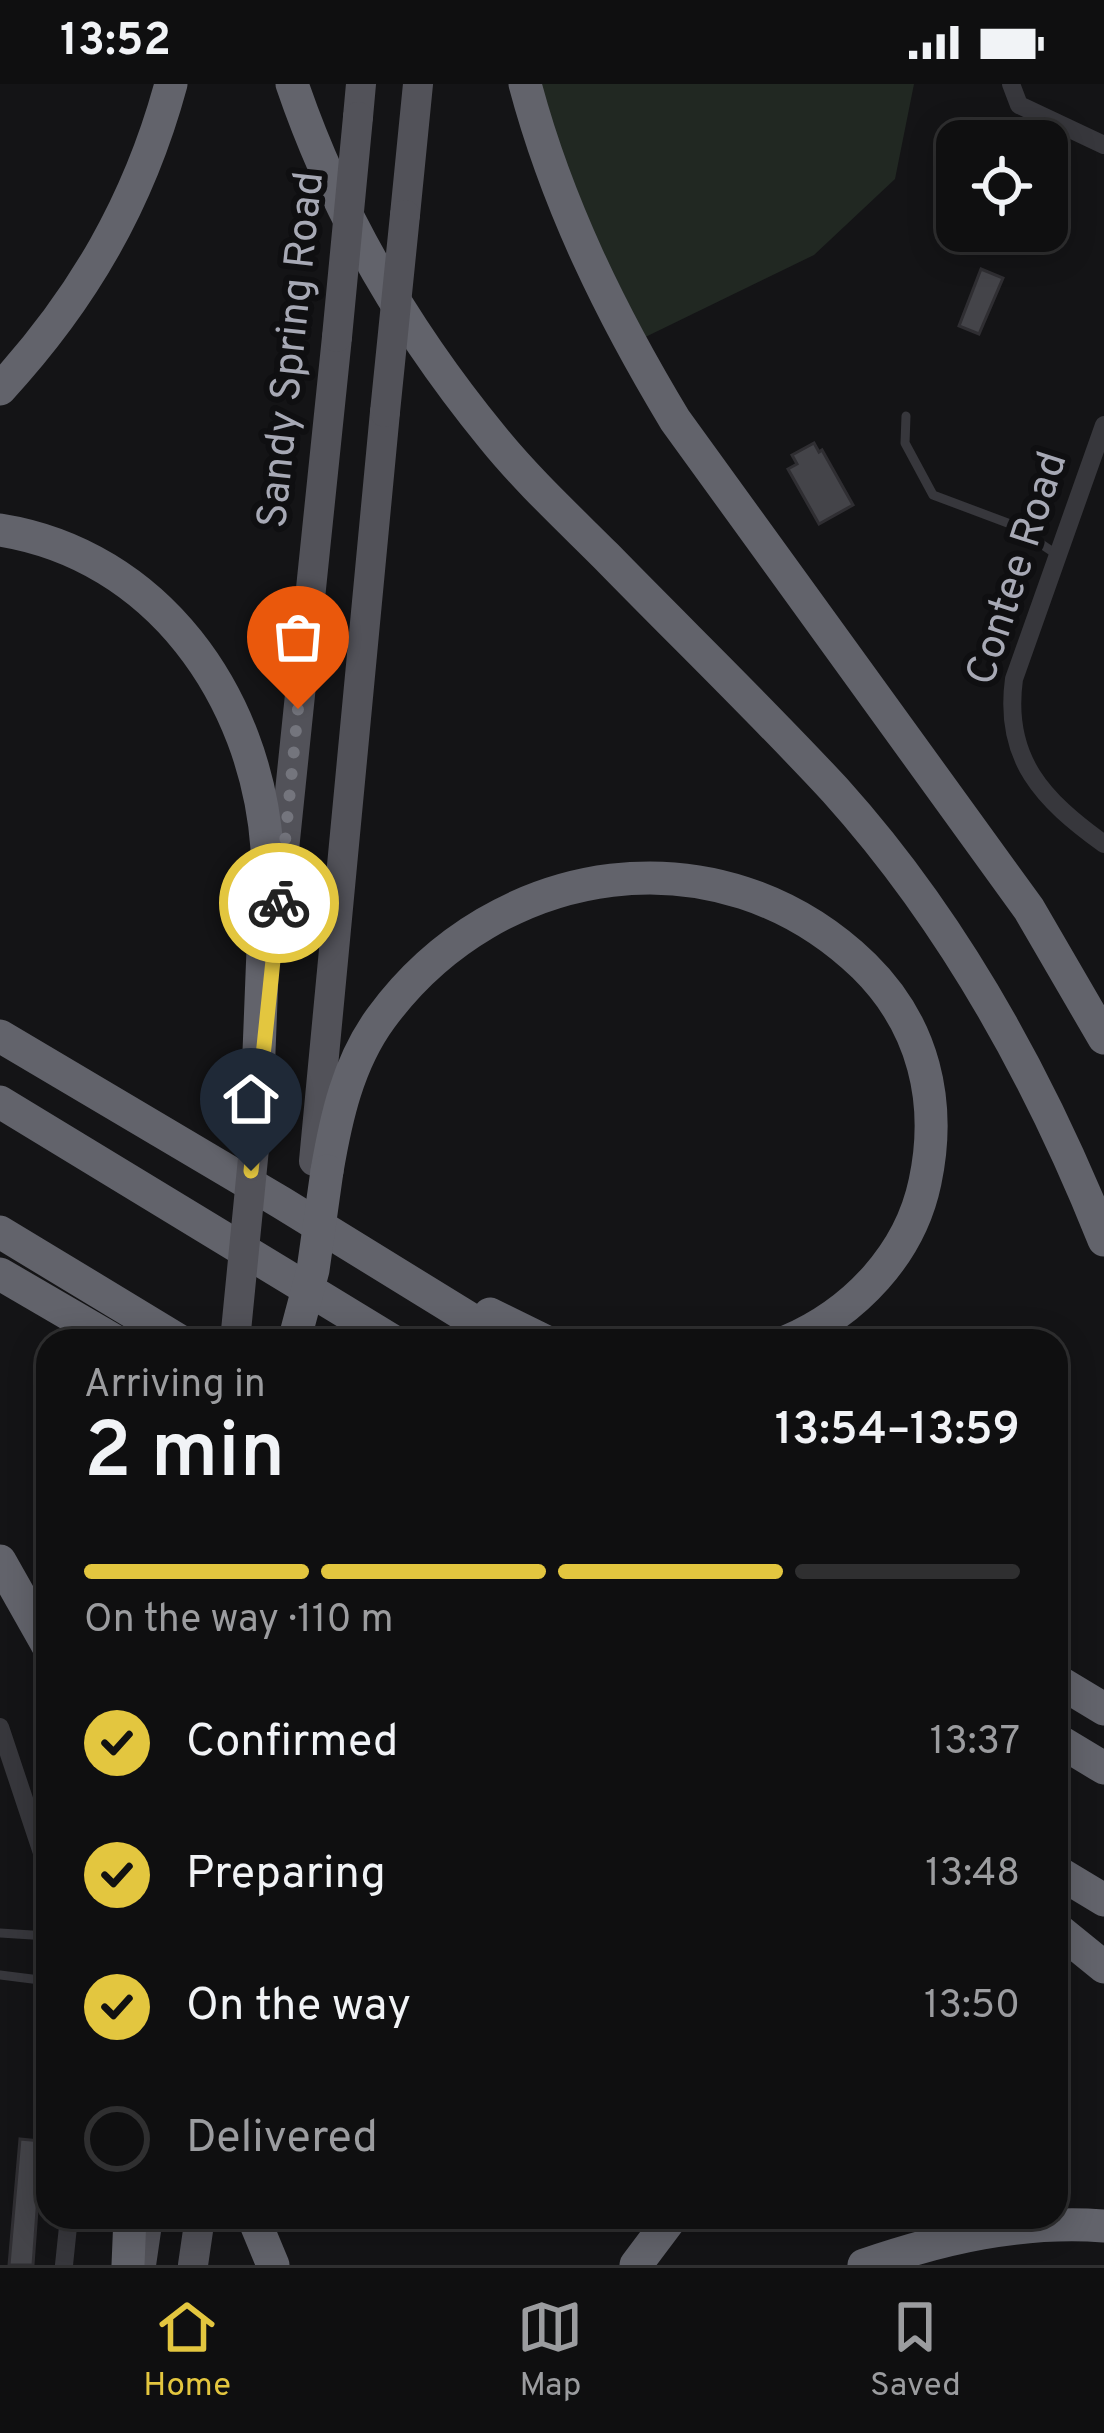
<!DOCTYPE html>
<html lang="en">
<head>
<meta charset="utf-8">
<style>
	:root { --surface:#0f0f10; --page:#181819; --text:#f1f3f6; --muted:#9b9c9f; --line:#2f2f30; --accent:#e3c63f }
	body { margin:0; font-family:Overpass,sans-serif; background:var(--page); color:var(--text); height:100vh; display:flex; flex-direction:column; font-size:45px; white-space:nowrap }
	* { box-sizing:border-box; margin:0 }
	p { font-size:39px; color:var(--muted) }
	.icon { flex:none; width:66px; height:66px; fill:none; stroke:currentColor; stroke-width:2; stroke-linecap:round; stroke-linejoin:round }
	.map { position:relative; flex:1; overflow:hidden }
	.sheet { position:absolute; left:36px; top:1245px; width:1032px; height:900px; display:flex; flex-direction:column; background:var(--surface); border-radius:36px; box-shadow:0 6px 30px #0003,0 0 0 3px var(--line) }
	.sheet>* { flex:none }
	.fabs { position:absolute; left:936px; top:36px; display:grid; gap:24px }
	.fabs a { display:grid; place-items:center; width:132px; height:132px; border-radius:24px; background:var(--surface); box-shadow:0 6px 30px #0003,0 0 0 3px var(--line); font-size:60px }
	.pin { position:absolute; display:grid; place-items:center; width:102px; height:102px; color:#fff; margin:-123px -51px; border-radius:50% 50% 50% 0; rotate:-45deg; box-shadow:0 0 12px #0007 }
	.pin .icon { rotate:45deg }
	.courier { position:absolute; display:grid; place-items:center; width:120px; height:120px; margin:-60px; border:9px solid #e3c63f; border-radius:50%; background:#fff; color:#222; box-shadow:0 3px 15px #0007 }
	.overview em { font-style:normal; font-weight:600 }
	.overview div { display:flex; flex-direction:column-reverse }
	.overview { display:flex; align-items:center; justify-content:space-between; height:204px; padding:0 48px }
	h1 { font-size:78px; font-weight:600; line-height:90px }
	.bar { display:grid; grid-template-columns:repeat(4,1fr); gap:18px 12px; align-content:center; height:144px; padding:0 48px }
	.bar i { height:15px; border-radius:9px; background:var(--line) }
	.bar .selected { background:var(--accent) }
	.bar p { grid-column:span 4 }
	ol { padding:0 48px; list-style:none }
	li { display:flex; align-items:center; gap:36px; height:132px }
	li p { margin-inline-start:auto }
	li .icon { padding:12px; border-radius:50%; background:var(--accent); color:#111; stroke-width:4 }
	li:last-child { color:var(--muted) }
	li i { width:66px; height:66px; border:6px solid var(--line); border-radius:50% }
	.status { display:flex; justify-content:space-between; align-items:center; height:84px; padding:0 60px; background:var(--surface); direction:ltr }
	.status svg { height:33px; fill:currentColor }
	.tabs { display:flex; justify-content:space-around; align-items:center; height:168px; border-top:3px solid var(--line); background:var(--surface); font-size:33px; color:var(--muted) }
	.tabs a { display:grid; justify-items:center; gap:6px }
	.tabs .selected { color:var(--accent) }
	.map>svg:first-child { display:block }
	.green { fill:#212822 }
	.building { fill:#444449; stroke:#2f2e32; stroke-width:3 }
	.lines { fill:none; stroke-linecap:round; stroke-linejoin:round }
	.service { stroke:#37373c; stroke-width:9 }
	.minor { stroke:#37373c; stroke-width:18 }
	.primary { stroke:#525259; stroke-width:30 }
	.motorway { stroke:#62636b; stroke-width:33 }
	.primary-bridge { stroke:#525259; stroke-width:30 }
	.motorway-bridge { stroke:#62636b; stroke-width:33 }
	.done { stroke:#74757d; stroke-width:12; stroke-dasharray:0 21.6 }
	.route { stroke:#e3c63f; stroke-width:15 }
	.labels { text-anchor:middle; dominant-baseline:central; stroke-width:12; stroke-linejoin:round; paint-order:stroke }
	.street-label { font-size:42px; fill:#a7a9b5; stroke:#0f0f11 }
</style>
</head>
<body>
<div class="status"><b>13:52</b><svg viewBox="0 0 49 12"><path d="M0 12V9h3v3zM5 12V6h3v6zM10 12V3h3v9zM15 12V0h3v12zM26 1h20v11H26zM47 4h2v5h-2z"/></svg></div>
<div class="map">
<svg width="1104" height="2181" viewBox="0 0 1104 2181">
	<rect width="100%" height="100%" fill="#141416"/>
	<path class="green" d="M 525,0 L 914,0 L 895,95 L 814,171 L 629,261 Z"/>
	<path class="building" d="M 981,185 L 1003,194 L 979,250 L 959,242 Z
		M 814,359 L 819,368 L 822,366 L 853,421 L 819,440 L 788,385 L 797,380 L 792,371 Z
		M 20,2055 L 42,2057 L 33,2181 L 9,2181 Z"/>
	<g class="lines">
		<path class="service" d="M 906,332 L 905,359 L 933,411 L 1013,441 L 1056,470
			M 0,1849 L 48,1852
			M 0,1891 L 48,1897"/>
		<path class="minor" d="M 1011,0 L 1019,21 L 1104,61
			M 1104,341 L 1014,595 C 1003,675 1043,716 1104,760
			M 0,1643 L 48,1787
			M 64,2181 L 69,2133"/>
		<path class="primary" d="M 358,33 L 361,0
			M 405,131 L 418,0
			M 279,814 L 337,253
			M 314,1077 L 385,328
			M 141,2181 L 148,2133
			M 193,2181 L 200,2133"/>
		<path class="motorway" d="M 292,0 C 336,129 406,248 493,354 C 527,396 568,434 606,472 C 682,550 761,626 835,706 C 953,837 1039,993 1104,1156
			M 525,0 C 557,120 611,230 675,336 L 1029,825 L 1104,954
			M 0,305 C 83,215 139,118 171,0
			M 0,446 C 157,471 256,612 267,764 L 256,1044
			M 0,952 L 282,1119 L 506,1257
			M 0,1018 L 393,1257
			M 327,1087 C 336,1034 348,979 381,934 C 497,776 719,742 864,882 C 924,941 942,1018 925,1098 C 910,1170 855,1228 788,1257
			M 0,1148 L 180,1257
			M 0,1190 L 115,1257
			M 490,1230 L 545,1257
			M 0,1477 L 48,1562
			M 1056,1596 L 1104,1625
			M 1056,1655 L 1104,1684
			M 1056,1787 L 1104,1816
			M 1056,1844 L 1104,1883
			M 253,2133 L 273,2181
			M 128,2181 L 130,2133
			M 636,2181 L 672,2133
			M 864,2181 C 943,2154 1020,2136 1104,2142"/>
		<path class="primary-bridge" d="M 337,253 L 358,33
			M 385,328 L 405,131
			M 235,1257 L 256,1044"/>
		<path class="motorway-bridge" d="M 297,1246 L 313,1186 L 327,1087"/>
	</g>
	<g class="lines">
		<path class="done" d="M 279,819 L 298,625"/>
		<path class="route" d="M 251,1087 L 279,819"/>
	</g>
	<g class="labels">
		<g class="street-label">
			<text transform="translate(293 266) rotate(-84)">Sandy Spring Road</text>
			<text transform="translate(1019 485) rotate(-72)">Contee Road</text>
		</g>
	</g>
</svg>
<div class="fabs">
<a><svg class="icon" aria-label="locate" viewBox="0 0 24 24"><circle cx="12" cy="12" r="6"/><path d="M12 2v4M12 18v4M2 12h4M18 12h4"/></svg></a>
</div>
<div class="pin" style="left:298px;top:625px;background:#ea580c"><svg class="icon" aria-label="bag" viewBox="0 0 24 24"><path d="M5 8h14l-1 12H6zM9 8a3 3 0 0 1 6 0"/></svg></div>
<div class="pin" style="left:251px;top:1087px;background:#1f2937"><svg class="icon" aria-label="home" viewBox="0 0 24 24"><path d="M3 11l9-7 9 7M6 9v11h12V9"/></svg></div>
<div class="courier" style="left:279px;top:819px"><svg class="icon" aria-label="bike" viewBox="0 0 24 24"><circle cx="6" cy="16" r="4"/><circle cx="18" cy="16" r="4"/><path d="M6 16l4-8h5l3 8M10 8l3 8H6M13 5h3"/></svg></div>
<section class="sheet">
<div class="overview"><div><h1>2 min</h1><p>Arriving in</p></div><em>13:54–13:59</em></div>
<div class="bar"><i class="selected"></i><i class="selected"></i><i class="selected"></i><i></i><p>On the way · 110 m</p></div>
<ol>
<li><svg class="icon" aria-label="check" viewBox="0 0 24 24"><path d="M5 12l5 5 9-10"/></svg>Confirmed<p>13:37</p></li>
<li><svg class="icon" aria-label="check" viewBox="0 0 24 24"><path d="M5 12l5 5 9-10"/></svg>Preparing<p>13:48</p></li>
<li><svg class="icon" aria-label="check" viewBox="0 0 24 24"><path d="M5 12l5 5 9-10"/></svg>On the way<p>13:50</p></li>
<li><i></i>Delivered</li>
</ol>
</section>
</div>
<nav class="tabs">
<a class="selected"><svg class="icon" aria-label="home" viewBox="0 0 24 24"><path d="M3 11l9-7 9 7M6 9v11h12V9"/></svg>Home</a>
<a><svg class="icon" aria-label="map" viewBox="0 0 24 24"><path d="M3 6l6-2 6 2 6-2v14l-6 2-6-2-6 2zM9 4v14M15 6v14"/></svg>Map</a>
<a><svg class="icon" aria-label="saved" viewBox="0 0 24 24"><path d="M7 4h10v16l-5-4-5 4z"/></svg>Saved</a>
</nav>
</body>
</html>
